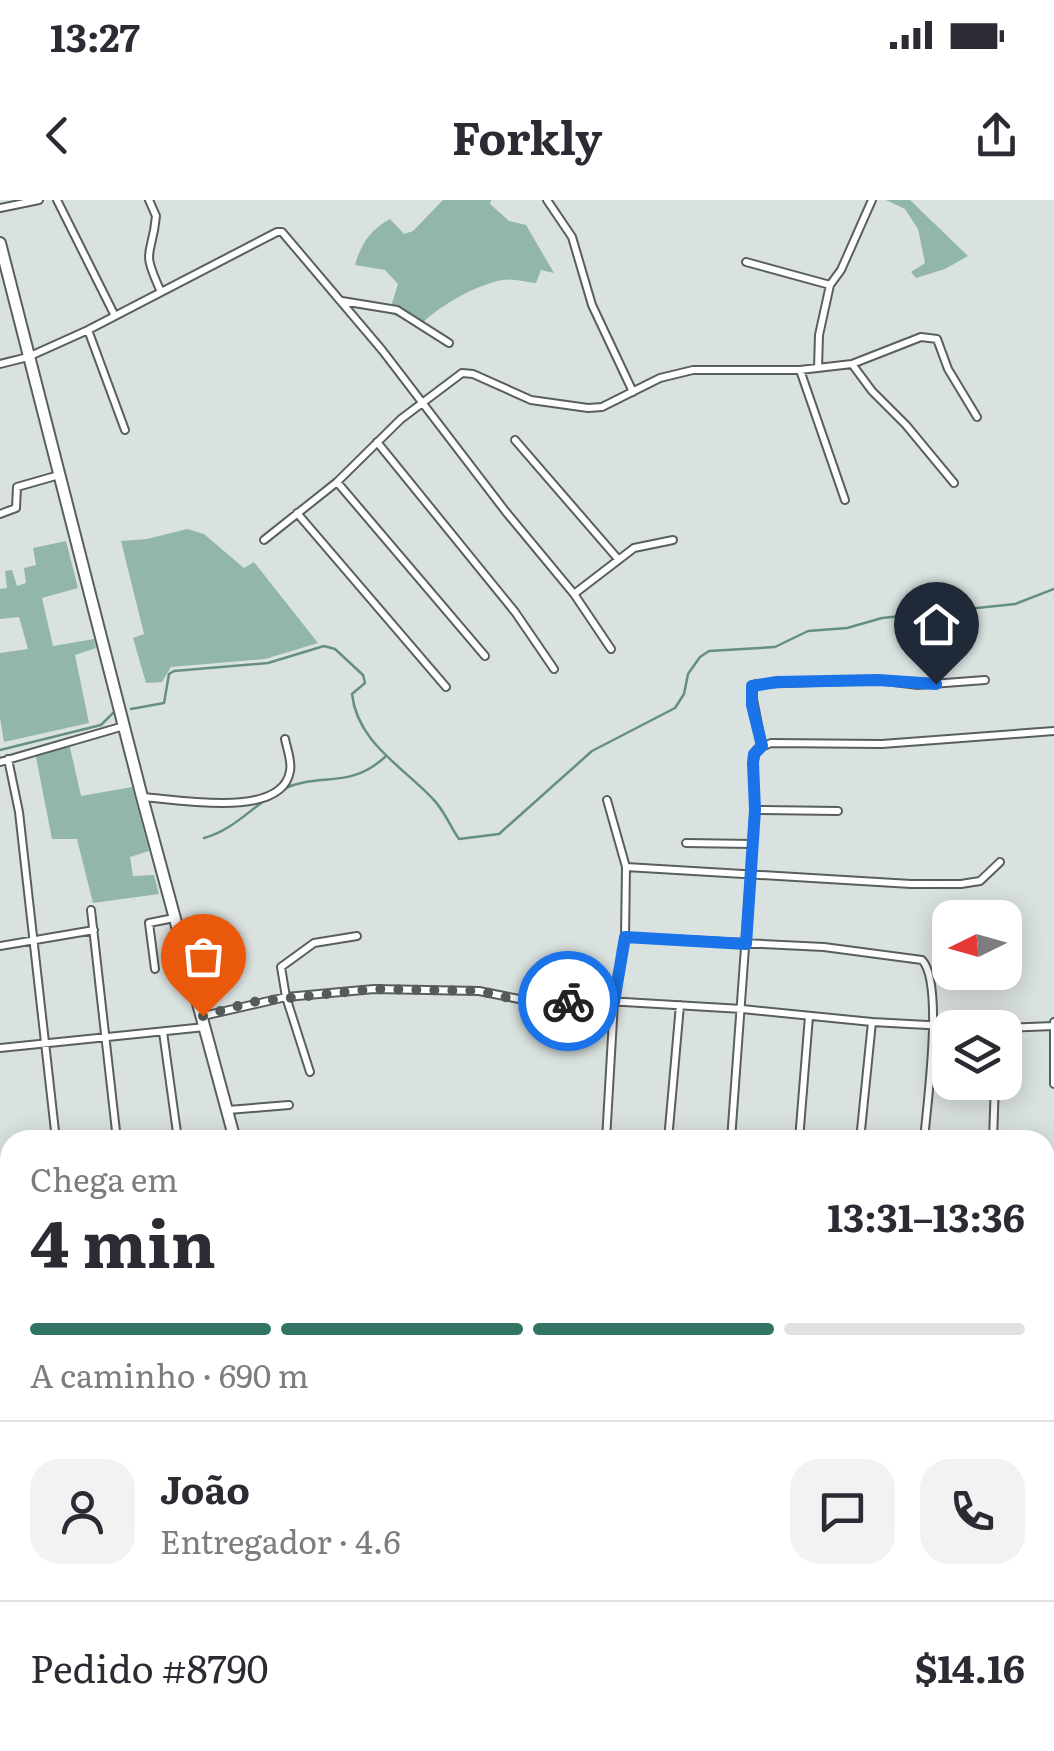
<!DOCTYPE html>
<html lang="pt">
<head>
<meta charset="utf-8">
<style>
	:root { --surface:#fff; --page:#f2f2f3; --text:#2b2b33; --muted:#7c7c81; --line:#e1e1e2; --accent:#327464 }
	body { margin:0; font-family:Literata,serif; background:var(--page); color:var(--text); height:100vh; display:flex; flex-direction:column; font-size:38px; white-space:nowrap }
	* { box-sizing:border-box; margin:0 }
	p { font-size:32px; color:var(--muted) }
	.icon { flex:none; width:55px; height:55px; fill:none; stroke:currentColor; stroke-width:2; stroke-linecap:round; stroke-linejoin:round }
	.map { position:relative; flex:1; overflow:hidden }
	.sheet { position:absolute; left:0px; top:930px; width:1055px; height:622px; display:flex; flex-direction:column; background:var(--surface); border-radius:30px 30px 0 0; box-shadow:0 5px 25px #0003 }
	.sheet>* { flex:none }
	.needle { width:65px; rotate:265deg }
	.fabs { position:absolute; left:932px; top:700px; display:grid; gap:20px }
	.fabs a { display:grid; place-items:center; width:90px; height:90px; border-radius:20px; background:var(--surface); box-shadow:0 5px 25px #0003; font-size:50px }
	.pin { position:absolute; display:grid; place-items:center; width:85px; height:85px; color:#fff; margin:-102px -42px; border-radius:50% 50% 50% 0; rotate:-45deg; box-shadow:0 0 10px #0007 }
	.pin .icon { rotate:45deg }
	.courier { position:absolute; display:grid; place-items:center; width:100px; height:100px; margin:-50px; border:8px solid #1a73e8; border-radius:50%; background:#fff; color:#222; box-shadow:0 2px 12px #0007 }
	.head em { font-style:normal; font-weight:700 }
	.head div { display:flex; flex-direction:column-reverse }
	.head { display:flex; align-items:center; justify-content:space-between; height:170px; padding:0 30px }
	h1 { font-size:65px; font-weight:700; line-height:75px }
	.bar { display:grid; grid-template-columns:repeat(4,1fr); gap:15px 10px; align-content:center; height:120px; padding:0 30px }
	.bar i { height:12px; border-radius:8px; background:var(--line) }
	.bar .active { background:var(--accent) }
	.bar p { grid-column:span 4 }
	.line { display:flex; align-items:center; gap:25px; padding:0 30px; border-top:2px solid var(--line) }
	.line div { flex:1 }
	.round { display:grid; place-items:center; flex:none; width:105px; height:105px; border-radius:30px; background:var(--page) }
	.status { display:flex; justify-content:space-between; align-items:center; height:70px; padding:0 50px; background:var(--surface); direction:ltr }
	.status svg { height:28px; fill:currentColor }
	header { display:flex; justify-content:space-between; align-items:center; height:130px; padding:0 30px; background:var(--surface); font-size:45px; font-weight:700 }
	.map>svg:first-child { display:block }
	.green { fill:#93b6ac }
	.lines { fill:none; stroke-linecap:round; stroke-linejoin:round }
	.stream { stroke:#658f83; stroke-width:2.5 }
	.street-casing { stroke:#585f5d; stroke-width:10 }
	.secondary-casing { stroke:#585f5d; stroke-width:14 }
	.street { stroke:#fff; stroke-width:6 }
	.secondary { stroke:#fff; stroke-width:10 }
	.done { stroke:#565b59; stroke-width:10; stroke-dasharray:0 18 }
	.route { stroke:#1a73e8; stroke-width:12 }
</style>
</head>
<body>
<div class="status"><b>13:27</b><svg viewBox="0 0 49 12"><path d="M0 12V9h3v3zM5 12V6h3v6zM10 12V3h3v9zM15 12V0h3v12zM26 1h20v11H26zM47 4h2v5h-2z"/></svg></div>
<header><svg class="icon" aria-label="back" viewBox="0 0 24 24"><path d="M15 5l-7 7 7 7"/></svg>Forkly<svg class="icon" aria-label="share" viewBox="0 0 24 24"><path d="M12 15V3M7 8l5-5 5 5M5 13v7h14v-7"/></svg></header>
<div class="map">
<svg width="1054" height="1551" viewBox="0 0 1054 1551">
	<rect width="100%" height="100%" fill="#dae2e0"/>
	<path class="green" d="M 443,0 L 491,0 L 490,4 L 509,21 L 526,25 L 554,73 L 541,70 L 536,83 C 525,82 514,78 503,80 C 475,85 439,106 419,126 L 389,113 L 398,84 L 385,70 L 355,65 C 361,44 370,30 390,19 L 404,34 L 413,31 Z
		M 886,0 L 910,0 L 968,56 L 945,69 L 916,78 L 911,72 L 925,63 L 918,29 L 905,9 Z
		M 187,329 L 204,334 L 244,368 L 254,362 L 318,443 L 265,459 L 171,467 L 162,482 L 146,483 L 133,438 L 144,434 L 121,341 L 147,339 Z
		M 66,341 L 78,388 L 42,398 L 53,446 L 94,439 L 96,448 L 75,455 L 89,523 L 4,542 L 0,518 L 0,453 L 28,449 L 19,417 L 0,419 L 0,389 L 7,388 L 5,371 L 12,370 L 17,386 L 26,383 L 24,368 L 36,365 L 33,348 Z
		M 69,543 L 81,596 L 132,587 L 149,651 L 130,657 L 133,676 L 154,675 L 159,694 L 93,703 L 77,639 L 52,639 L 35,552 Z"/>
	<g class="lines">
		<path class="stream" d="M 131,509 L 164,503 L 169,474 L 174,471 L 268,463 L 324,446 L 335,449 L 363,475 L 365,483 L 352,494 C 357,542 403,567 433,599 C 444,610 450,626 459,639 L 499,634 L 592,551 L 675,508 L 684,494 L 688,474 L 700,457 L 709,451 L 775,447 L 808,431 L 847,428 L 882,418 L 1015,404 L 1054,389
			M 0,550 L 101,525 L 113,513
			M 204,638 C 235,630 255,603 283,589 C 320,572 349,590 385,557"/>
		<g class="street-casing">
			<path id="street" d="M 57,0 L 115,116
				M 149,0 L 156,16 C 152,59 140,46 161,92
				M 547,0 L 572,37 L 592,105 L 633,192
				M 0,8 L 39,0
				M 746,62 L 830,85 L 841,70 L 872,0
				M 342,101 L 397,110 L 449,143
				M 88,130 L 125,230
				M 0,164 L 28,157 L 88,130 L 277,32 L 282,32 L 382,150 L 506,312 L 574,394 L 611,449
				M 852,164 L 921,137 L 937,139 L 948,169 L 977,217
				M 818,168 L 819,135 L 830,85
				M 800,170 L 845,300
				M 515,240 L 618,359
				M 377,242 L 515,412 L 554,469
				M 337,282 L 485,456
				M 297,313 L 446,487
				M 0,314 L 16,308 L 17,287 L 59,275
				M 264,340 L 337,282 L 401,219 L 462,173 L 473,174 L 531,200 L 588,208 L 602,207 L 660,178 L 693,170 L 800,170 L 852,164 L 872,191 L 906,225 L 954,283
				M 574,394 L 634,348 L 673,340
				M 762,545 L 751,489 L 756,484 L 878,480 L 918,485 L 985,480
				M 8,559 L 19,612 L 56,940
				M 0,562 L 124,526
				M 143,597 C 176,599 282,620 290,571 C 292,561 287,549 285,539
				M 755,610 L 838,611
				M 686,643 L 752,644
				M 626,667 L 911,684 L 961,684 L 980,681 L 1000,662
				M 91,710 L 117,940
				M 625,737 L 824,747 L 922,760 C 944,783 927,904 924,940
				M 0,746 L 94,730
				M 155,769 L 149,723 L 174,718
				M 203,816 L 286,797 L 374,789 L 479,791 L 529,801 L 624,802 L 742,809 L 872,822 L 982,828
				M 1054,822 L 1054,884
				M 1003,828 L 1054,826
				M 163,832 L 178,940
				M 0,848 L 205,827
				M 310,872 L 286,797 L 281,767 L 314,743 L 357,736
				M 228,910 L 289,905
				M 606,940 L 614,802 L 625,737 L 626,667 L 607,600
				M 668,940 L 680,805
				M 731,940 L 755,610 L 753,563 L 757,549 L 771,543 L 882,544 L 1054,531
				M 799,940 L 809,816
				M 860,940 L 872,822
				M 993,940 L 995,882
				M 0,992 L 10,1077
				M 1052,1064 L 1054,1049
				M 0,1144 L 10,1143
				M 1045,1167 L 1054,1165
				M 1047,1231 L 1054,1213
				M 0,1247 L 10,1243
				M 0,1279 L 10,1301
				M 1045,1402 L 1054,1371
				M 0,1415 L 10,1436
				M 0,1446 L 10,1445
				M 1045,1503 L 1054,1507
				M 0,1538 L 10,1539
				M 189,1542 L 191,1551
				M 316,1542 L 318,1551
				M 643,1542 L 649,1551
				M 791,1542 L 807,1551
				M 978,1542 L 999,1551
				M 57,1551 L 58,1542
				M 471,1551 L 483,1542
				M 709,1551 L 717,1542"/>
		</g>
		<g class="secondary-casing">
			<path id="secondary" d="M 0,43 L 142,597 L 235,940
				M 1045,1432 L 1054,1436
				M 374,1542 L 376,1551
				M 587,1551 L 599,1542"/>
		</g>
		<use href="#street" class="street"/>
		<use href="#secondary" class="secondary"/>
	</g>
	<g class="lines">
		<path class="done" d="M 203,816 L 252,802 L 374,789 L 479,791 L 518,800 L 568,801"/>
		<path class="route" d="M 568,801 L 614,802 L 625,737 L 746,744 L 755,610 L 753,563 L 754,554 L 762,546 L 752,505 L 752,486 L 777,482 L 878,480 L 936,484"/>
	</g>
</svg>
<div class="fabs">
<a><svg class="needle" viewBox="-14 -14 28 28"><path d="M0-13l5 13h-10z" fill="#e53935"/><path d="M0 13l5-13h-10z" fill="#7c7c81"/></svg></a>
<a><svg class="icon" aria-label="layers" viewBox="0 0 24 24"><path d="M12 4l9 5-9 5-9-5zM3 14l9 5 9-5"/></svg></a>
</div>
<div class="pin" style="left:203px;top:816px;background:#ea580c"><svg class="icon" aria-label="bag" viewBox="0 0 24 24"><path d="M5 8h14l-1 12H6zM9 8a3 3 0 0 1 6 0"/></svg></div>
<div class="pin" style="left:936px;top:484px;background:#1f2937"><svg class="icon" aria-label="home" viewBox="0 0 24 24"><path d="M3 11l9-7 9 7M6 9v11h12V9"/></svg></div>
<div class="courier" style="left:568px;top:801px"><svg class="icon" aria-label="bike" viewBox="0 0 24 24"><circle cx="6" cy="16" r="4"/><circle cx="18" cy="16" r="4"/><path d="M6 16l4-8h5l3 8M10 8l3 8H6M13 5h3"/></svg></div>
<section class="sheet">
<div class="head"><div><h1>4 min</h1><p>Chega em</p></div><em>13:31–13:36</em></div>
<div class="bar"><i class="active"></i><i class="active"></i><i class="active"></i><i></i><p>A caminho · 690 m</p></div>
<div class="line" style="height:180px"><a class="round"><svg class="icon" aria-label="person" viewBox="0 0 24 24"><circle cx="12" cy="8" r="4"/><path d="M4 21q1-7 8-7t8 7"/></svg></a><div><b>João</b><p>Entregador · 4.6</p></div><a class="round"><svg class="icon" aria-label="chat" viewBox="0 0 24 24"><path d="M4 5h16v11H9l-5 4z"/></svg></a><a class="round"><svg class="icon" aria-label="phone" viewBox="0 0 24 24"><path d="M5 4h4l2 5-3 2q2 4 5 5l2-3 5 2v4C11 20 4 13 5 4z"/></svg></a></div>
<div class="line" style="height:130px"><div>Pedido #8790</div><b>$14.16</b></div>
</section>
</div>
</body>
</html>
